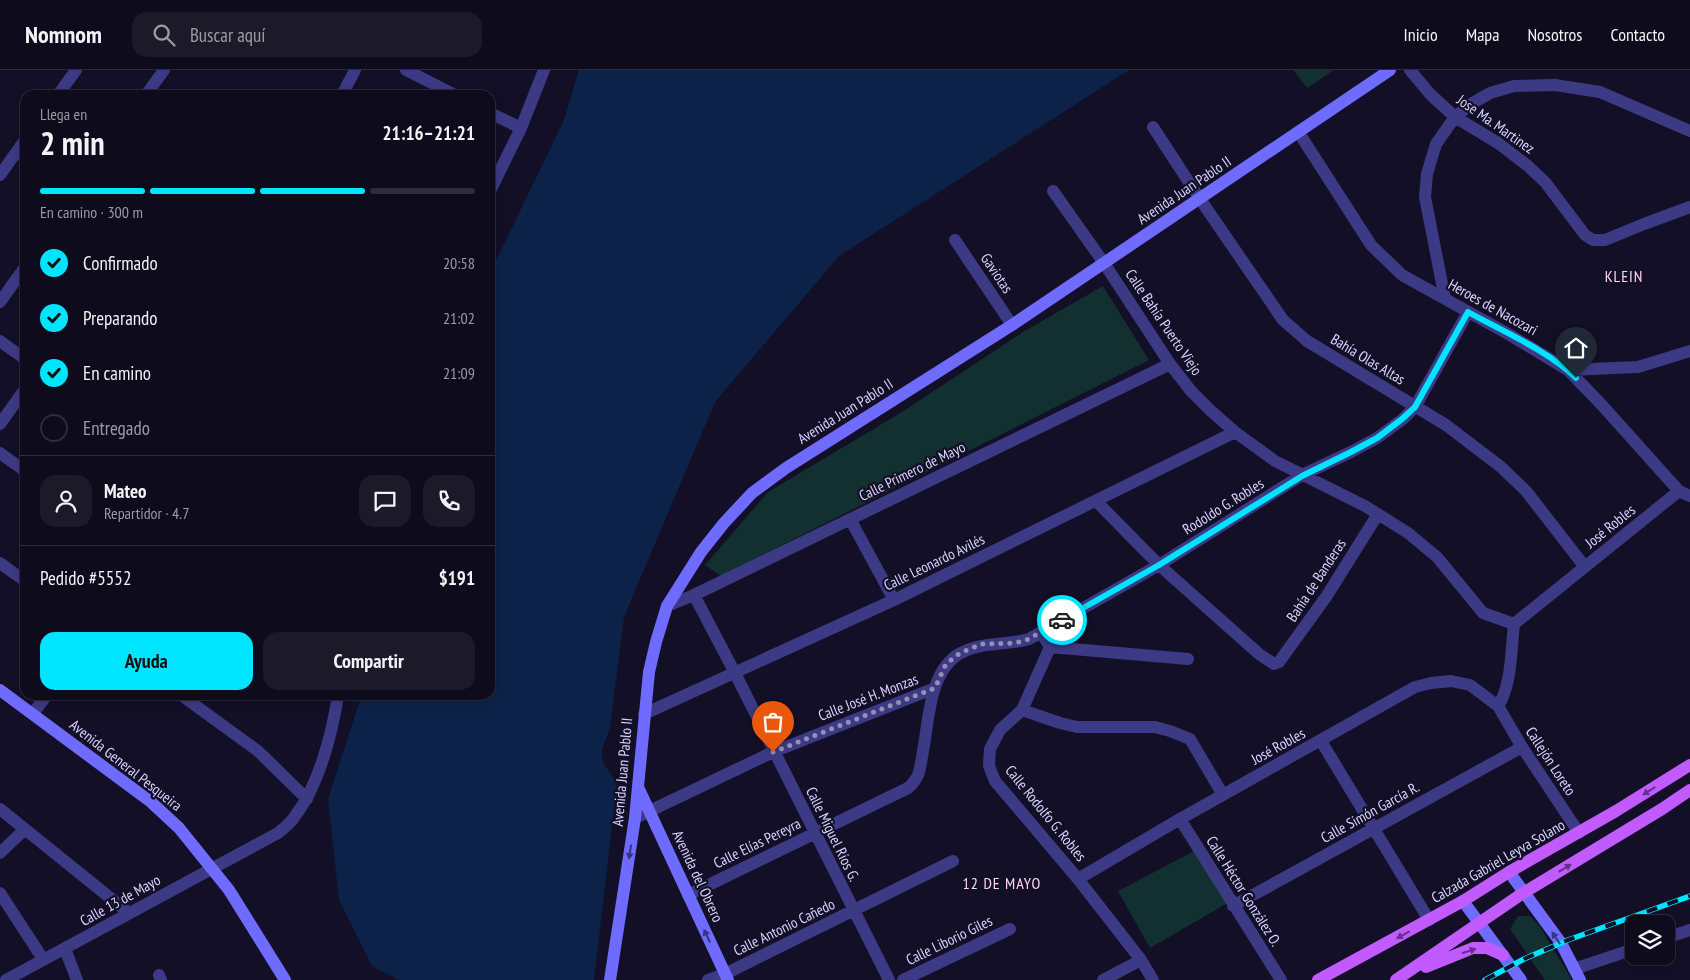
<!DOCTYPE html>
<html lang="es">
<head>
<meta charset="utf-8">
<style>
	:root { --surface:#0e0b1c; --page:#1c1929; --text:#f1f3f6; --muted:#9b9ba3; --line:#2e2b3b; --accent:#00e5ff }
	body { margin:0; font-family:"PT Sans Narrow",sans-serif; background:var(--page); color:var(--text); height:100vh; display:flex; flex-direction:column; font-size:19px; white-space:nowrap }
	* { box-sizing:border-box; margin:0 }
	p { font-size:16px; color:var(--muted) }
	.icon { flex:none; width:28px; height:28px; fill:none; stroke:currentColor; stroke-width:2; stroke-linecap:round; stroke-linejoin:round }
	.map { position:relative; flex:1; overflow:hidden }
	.panel { position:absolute; left:20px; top:20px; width:475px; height:610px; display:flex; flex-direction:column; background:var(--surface); border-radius:15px; box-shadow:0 2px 8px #0003,0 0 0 1px var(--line) }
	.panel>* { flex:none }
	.buttons { position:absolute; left:1625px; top:845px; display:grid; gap:10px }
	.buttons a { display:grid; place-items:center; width:50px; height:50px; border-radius:10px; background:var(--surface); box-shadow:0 2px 8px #0003,0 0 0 1px var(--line); font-size:25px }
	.pin { position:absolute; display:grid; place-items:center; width:42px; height:42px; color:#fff; margin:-51px -21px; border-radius:50% 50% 50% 0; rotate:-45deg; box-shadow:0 0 5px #0007 }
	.pin .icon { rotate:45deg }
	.courier { position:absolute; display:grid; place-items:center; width:50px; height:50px; margin:-25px; border:4px solid #00e5ff; border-radius:50%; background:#fff; color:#222; box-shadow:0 1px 6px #0007 }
	.headline em { font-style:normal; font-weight:800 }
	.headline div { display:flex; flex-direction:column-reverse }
	.headline { display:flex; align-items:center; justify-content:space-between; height:85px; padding:0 20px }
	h1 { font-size:32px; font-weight:800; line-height:38px }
	.bar { display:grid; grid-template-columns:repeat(4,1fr); gap:8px 5px; align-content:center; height:60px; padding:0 20px }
	.bar i { height:6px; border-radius:4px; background:var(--line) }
	.bar .selected { background:var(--accent) }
	.bar p { grid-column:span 4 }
	.line { display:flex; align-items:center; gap:12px; padding:0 20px; border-top:1px solid var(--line) }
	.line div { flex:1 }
	.round { display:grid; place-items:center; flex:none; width:52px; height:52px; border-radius:15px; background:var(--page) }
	ol { padding:0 20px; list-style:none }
	li { display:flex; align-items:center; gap:15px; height:55px }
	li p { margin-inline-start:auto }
	li .icon { padding:5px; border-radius:50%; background:var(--accent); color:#111; stroke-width:4 }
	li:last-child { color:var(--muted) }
	li i { width:28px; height:28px; border:2px solid var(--line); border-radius:50% }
	.action { display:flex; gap:10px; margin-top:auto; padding:10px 20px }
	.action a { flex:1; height:58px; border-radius:15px; background:var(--accent); color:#111; font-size:20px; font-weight:800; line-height:58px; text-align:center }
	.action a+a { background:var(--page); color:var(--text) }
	header { display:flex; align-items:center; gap:30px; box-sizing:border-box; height:70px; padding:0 25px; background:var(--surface); border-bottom:1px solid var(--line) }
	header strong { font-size:24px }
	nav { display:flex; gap:28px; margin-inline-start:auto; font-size:18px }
	.search { width:350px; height:45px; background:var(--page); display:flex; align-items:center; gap:12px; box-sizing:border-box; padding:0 18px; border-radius:15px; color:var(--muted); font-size:19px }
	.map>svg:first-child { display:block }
	.green { fill:#12302f }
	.water { fill:#0c2248 }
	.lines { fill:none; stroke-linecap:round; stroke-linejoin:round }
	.street { stroke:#3d3a85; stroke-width:12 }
	.secondary { stroke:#6f6bff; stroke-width:12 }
	.primary { stroke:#c25bff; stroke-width:12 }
	.rail-casing { stroke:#00e5ff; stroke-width:5.5 }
	.rail { stroke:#130f26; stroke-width:4; stroke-dasharray:11; stroke-linecap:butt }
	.oneway { fill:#623188 }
	.oneway2 { fill:#38347d }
	.done { stroke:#948fb3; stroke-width:5; stroke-dasharray:0 9 }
	.route { stroke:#00e5ff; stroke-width:6 }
	.labels { text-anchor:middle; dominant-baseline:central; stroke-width:4.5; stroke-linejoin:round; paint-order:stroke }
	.street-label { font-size:15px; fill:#d9d4ff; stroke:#130f26 }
	.neighbourhood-label { font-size:16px; letter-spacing:1px; fill:#ffd6f0; stroke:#130f26 }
</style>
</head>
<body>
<header>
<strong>Nomnom</strong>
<div class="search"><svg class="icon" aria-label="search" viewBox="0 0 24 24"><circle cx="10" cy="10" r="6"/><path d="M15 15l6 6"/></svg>Buscar aquí</div>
<nav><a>Inicio</a><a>Mapa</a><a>Nosotros</a><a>Contacto</a></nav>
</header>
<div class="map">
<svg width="1690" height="910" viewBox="0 0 1690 910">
	<rect width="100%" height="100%" fill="#130f26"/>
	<path class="green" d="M 1293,0 L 1334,0 L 1307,18 Z
		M 1103,216 L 1149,290 L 721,506 L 705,495 L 768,422 L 902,342 L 1023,262 Z
		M 1198,779 L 1231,831 L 1150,878 L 1118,821 Z
		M 1518,846 L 1530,846 L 1539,855 L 1572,910 L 1545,910 L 1510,859 Z"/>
	<path class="water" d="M 579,0 L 1129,0 L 839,186 L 715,332 L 624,547 L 610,658 L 602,679 L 602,687 L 604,694 L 617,713 L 594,910 L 399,910 L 372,896 L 339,830 L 328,729 L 360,630 L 360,625 L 490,625 L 490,203 L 564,50 Z"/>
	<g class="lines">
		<path class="street" d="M 406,0 L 455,25
			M 1410,0 L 1430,24 L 1455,47 L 1498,73 L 1528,96 L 1545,112 L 1585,165 L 1593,170 L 1605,170 L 1644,154 L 1690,137
			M 58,25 L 76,0
			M 146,25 L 164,0
			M 342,25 L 355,0
			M 490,43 L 521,58
			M 1153,57 L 1200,129 L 1283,250 L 1307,271 L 1446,355 L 1501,397 L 1526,421 L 1585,497
			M 1299,63 L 1371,175 L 1402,205 L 1510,265 L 1568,300 L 1600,333 L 1679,421 L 1690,426
			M 0,105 L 25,70
			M 490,121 L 521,58 L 544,0
			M 1053,121 L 1104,193 L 1170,294 L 1191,321 L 1210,340 L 1235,362 L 1275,391 L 1365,436 L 1408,463 L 1437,487 L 1483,543 L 1514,554 C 1511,579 1512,615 1498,636
			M 955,170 L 1012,255
			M 1445,229 L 1425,127 L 1427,104 L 1436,74 L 1455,47 L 1471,34 L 1490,23 L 1514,16 L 1555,15 L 1600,22 L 1690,61
			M 0,232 L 25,197
			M 0,271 L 25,289
			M 1568,300 L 1638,297 L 1690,281
			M 0,354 L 25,319
			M 0,383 L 25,401
			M 1096,431 L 1159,495 L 1259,584 L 1274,594 L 1279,592 L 1326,527 L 1378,444
			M 850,449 L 894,530
			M 0,493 L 25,511
			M 694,525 L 735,603 L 889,910
			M 667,536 L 694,525 L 1170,294
			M 1514,554 L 1679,421
			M 1041,562 L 1050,577 L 1022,640 L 1000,660 L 990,679 L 989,696 L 995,711 L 1078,809 L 1141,890 L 1153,910
			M 1050,577 L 1188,589
			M 181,625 L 258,681 L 307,729
			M 1022,640 L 1060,653 L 1077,657 L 1155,657 L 1170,661 L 1190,669 L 1223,725
			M 33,643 L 47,625
			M 644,644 L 894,530 L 1235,362
			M 1321,671 L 1429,850
			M 0,739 L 129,843
			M 635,748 L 773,682 L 935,618
			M 1180,749 L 1281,910
			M 0,783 L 25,759
			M 1078,809 L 1180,749 L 1415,617 L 1431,613 L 1451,611 L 1470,615 L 1498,636 L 1522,677 L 1579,763
			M 0,823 L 43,889
			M 688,825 L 908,718 C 921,707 920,697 923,681 C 929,650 929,602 959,584 C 981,571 1006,576 1029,569 L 1159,495 L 1302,405 L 1351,382 L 1377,368 L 1403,349 L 1415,337 L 1468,242
			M 1233,836 L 1522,677
			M 1666,868 L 1690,860
			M 65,879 L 77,910
			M 1574,899 L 1634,879
			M 159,905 L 161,910
			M 6,910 L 278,763 C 284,758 291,753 295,746 C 319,715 332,664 338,625
			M 708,910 L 725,904 L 953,791
			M 903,910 L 1010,859
			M 1103,910 L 1141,890"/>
		<path class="secondary" d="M 0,620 L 151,732 L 179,758 L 229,820 L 285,910
			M 638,717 L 728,910
			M 1509,802 L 1561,873 L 1580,910
			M 1463,831 L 1521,910
			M 610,910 L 635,748 L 649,602 L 656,572 L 667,536 L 701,482 L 724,453 L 752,423 L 786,398 L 1012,255 L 1390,0"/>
		<path class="primary" d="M 1426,897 L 1473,878 L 1487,878 L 1503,885
			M 1318,910 L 1463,831 L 1509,802 L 1616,741 L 1690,695
			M 1396,910 L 1523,823 L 1662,739 L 1690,720"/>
		<g class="rail-casing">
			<path id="rail" d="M 1485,910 L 1524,889 L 1568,870 L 1690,826"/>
		</g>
		<use href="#rail" class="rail"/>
	</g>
	<defs><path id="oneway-solid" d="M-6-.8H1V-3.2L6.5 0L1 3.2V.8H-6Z" transform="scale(1.25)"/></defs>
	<g class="oneway">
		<use href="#oneway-solid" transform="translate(1649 721) rotate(148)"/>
		<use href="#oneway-solid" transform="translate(1565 798) rotate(-31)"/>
		<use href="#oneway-solid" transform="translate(1403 865) rotate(152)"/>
		<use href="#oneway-solid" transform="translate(1469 881) rotate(-17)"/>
	</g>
	<g class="oneway2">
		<use href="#oneway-solid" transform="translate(630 782) rotate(99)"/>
		<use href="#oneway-solid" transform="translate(707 866) rotate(-115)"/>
		<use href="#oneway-solid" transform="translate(1556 868) rotate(-124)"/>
	</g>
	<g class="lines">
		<path class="done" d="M 773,682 L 935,618 L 946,594 L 960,583 L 982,574 L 1015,573 L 1029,569 L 1062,550"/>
		<path class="route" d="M 1062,550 L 1159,495 L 1302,406 L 1351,382 L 1377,368 L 1402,349 L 1415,337 L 1468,242 C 1502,261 1549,281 1576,308"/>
	</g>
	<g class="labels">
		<g class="street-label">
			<text transform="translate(1496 54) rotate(35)">Jose Ma. Martinez</text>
			<text transform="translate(1184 120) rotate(-34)">Avenida Juan Pablo II</text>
			<text transform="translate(997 203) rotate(56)">Gaviotas</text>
			<text transform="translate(1493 237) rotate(29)">Heroes de Nacozari</text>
			<text transform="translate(1164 252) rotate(56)">Calle Bahía Puerto Viejo</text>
			<text transform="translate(1368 289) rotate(31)">Bahía Olas Altas</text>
			<text transform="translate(845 341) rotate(-32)">Avenida Juan Pablo II</text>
			<text transform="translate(912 401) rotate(-26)">Calle Primero de Mayo</text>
			<text transform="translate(1223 436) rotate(-32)">Rodoldo G. Robles</text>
			<text transform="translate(1610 456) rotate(-39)">José Robles</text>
			<text transform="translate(934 492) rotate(-26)">Calle Leonardo Avilés</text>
			<text transform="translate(1316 510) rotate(-57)">Bahía de Banderas</text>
			<text transform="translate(868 627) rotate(-21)">Calle José H. Monzas</text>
			<text transform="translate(1278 676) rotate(-29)">José Robles</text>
			<text transform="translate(1551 691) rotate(57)">Callejón Loreto</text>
			<text transform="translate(126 695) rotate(38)">Avenida General Pesqueira</text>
			<text transform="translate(622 702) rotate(-85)">Avenida Juan Pablo II</text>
			<text transform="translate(1370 742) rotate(-29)">Calle Simón García R.</text>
			<text transform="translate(1046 743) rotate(51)">Calle Rodolfo G. Robles</text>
			<text transform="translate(833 764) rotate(64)">Calle Miguel Ríos G.</text>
			<text transform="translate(757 773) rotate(-26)">Calle Elías Pereyra</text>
			<text transform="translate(1498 791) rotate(-30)">Calzada Gabriel Leyva Solano</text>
			<text transform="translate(698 806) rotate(65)">Avenida del Obrero</text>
			<text transform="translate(1244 821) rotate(58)">Calle Héctor González O.</text>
			<text transform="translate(120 830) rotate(-29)">Calle 13 de Mayo</text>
			<text transform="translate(784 857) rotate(-26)">Calle Antonio Cañedo</text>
			<text transform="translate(949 870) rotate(-26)">Calle Liborio Giles</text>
		</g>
		<g class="neighbourhood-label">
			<text x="1624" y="206">KLEIN</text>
			<text x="1002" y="813">12 DE MAYO</text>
		</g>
	</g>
</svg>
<div class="buttons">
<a><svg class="icon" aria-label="layers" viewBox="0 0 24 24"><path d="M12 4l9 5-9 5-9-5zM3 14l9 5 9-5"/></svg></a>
</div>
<div class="pin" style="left:773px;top:682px;background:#ea580c"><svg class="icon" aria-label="bag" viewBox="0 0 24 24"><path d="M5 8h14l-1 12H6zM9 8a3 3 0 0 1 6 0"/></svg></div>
<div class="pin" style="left:1576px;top:308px;background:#1f2937"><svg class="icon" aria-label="home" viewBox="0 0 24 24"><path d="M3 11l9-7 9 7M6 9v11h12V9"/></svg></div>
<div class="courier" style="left:1062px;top:550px"><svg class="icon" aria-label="car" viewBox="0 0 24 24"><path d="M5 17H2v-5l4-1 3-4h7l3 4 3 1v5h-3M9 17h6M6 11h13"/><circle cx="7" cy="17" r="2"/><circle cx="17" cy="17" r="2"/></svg></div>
<section class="panel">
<div class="headline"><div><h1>2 min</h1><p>Llega en</p></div><em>21:16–21:21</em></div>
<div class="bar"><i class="selected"></i><i class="selected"></i><i class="selected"></i><i></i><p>En camino · 300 m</p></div>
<ol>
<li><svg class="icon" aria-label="check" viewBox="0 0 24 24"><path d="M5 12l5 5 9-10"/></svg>Confirmado<p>20:58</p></li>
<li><svg class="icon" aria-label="check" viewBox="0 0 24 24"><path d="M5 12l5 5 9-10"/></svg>Preparando<p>21:02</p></li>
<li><svg class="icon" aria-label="check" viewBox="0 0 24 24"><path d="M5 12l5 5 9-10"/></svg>En camino<p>21:09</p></li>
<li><i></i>Entregado</li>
</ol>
<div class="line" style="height:90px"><a class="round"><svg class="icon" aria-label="person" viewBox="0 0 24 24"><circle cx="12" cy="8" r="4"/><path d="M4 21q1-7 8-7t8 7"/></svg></a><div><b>Mateo</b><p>Repartidor · 4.7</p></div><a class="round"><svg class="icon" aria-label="chat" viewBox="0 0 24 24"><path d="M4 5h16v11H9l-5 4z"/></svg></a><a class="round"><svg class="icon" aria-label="phone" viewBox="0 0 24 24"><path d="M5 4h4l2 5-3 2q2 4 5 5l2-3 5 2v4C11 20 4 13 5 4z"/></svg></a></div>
<div class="line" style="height:65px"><div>Pedido #5552</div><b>$191</b></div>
<div class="action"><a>Ayuda</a><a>Compartir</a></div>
</section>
</div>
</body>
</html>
